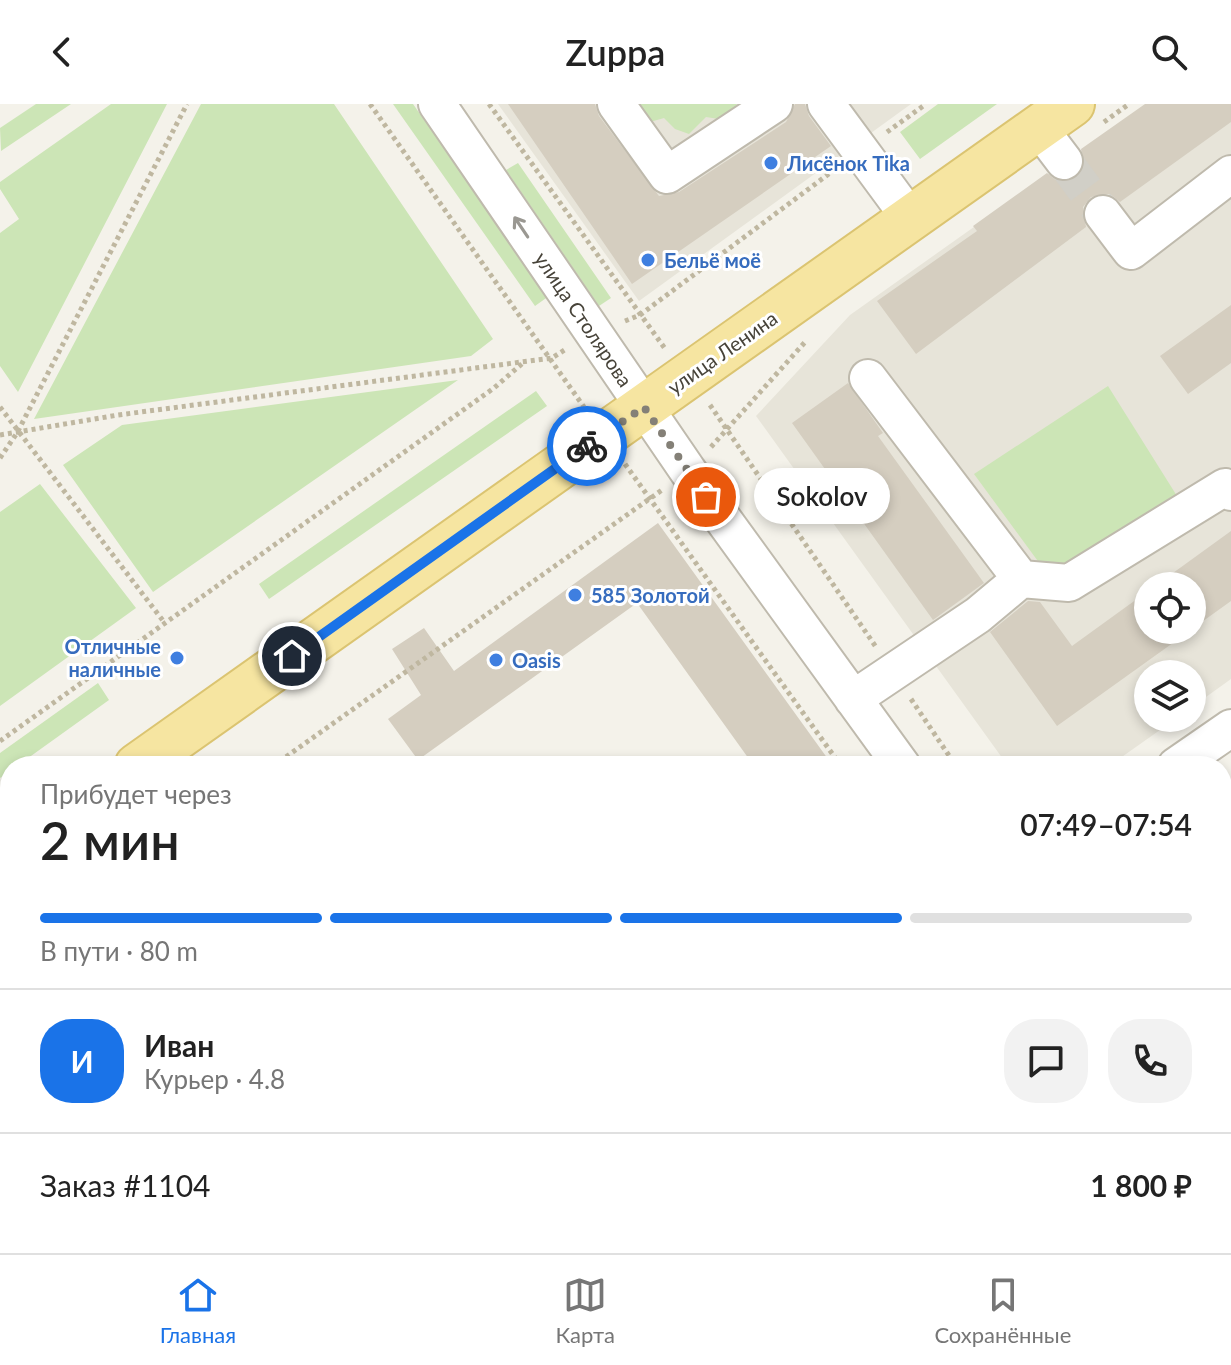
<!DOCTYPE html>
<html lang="ru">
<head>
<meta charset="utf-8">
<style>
	:root { --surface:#fff; --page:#f2f2f2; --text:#222; --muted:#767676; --line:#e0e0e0; --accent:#1a73e8 }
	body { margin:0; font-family:Lato,sans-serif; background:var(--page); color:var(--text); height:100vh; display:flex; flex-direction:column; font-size:30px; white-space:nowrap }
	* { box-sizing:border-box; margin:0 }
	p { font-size:26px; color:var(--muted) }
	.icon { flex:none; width:44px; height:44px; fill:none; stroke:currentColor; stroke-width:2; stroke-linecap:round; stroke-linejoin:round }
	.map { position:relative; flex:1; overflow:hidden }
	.panel { position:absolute; left:0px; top:652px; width:1232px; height:498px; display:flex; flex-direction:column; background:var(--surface); border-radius:32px 32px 0 0; box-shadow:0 4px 12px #0003 }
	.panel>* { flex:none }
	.controls { position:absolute; left:1134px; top:468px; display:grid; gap:16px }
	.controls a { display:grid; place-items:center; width:72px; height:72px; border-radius:50%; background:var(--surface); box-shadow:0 4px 12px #0003; font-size:40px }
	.pin { position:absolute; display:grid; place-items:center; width:68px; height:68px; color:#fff; margin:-34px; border:4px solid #fff; border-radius:50%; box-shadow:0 2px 8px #0007 }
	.courier { position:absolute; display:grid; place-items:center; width:80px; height:80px; margin:-40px; border:6px solid #1a73e8; border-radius:50%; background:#fff; color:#222; box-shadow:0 2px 10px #0007 }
	.bubble { position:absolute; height:56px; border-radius:28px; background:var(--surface); box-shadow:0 4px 12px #0003; font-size:26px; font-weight:600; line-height:56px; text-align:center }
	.headline em { font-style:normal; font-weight:600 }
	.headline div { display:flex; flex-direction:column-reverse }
	.headline { display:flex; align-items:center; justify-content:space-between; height:136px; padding:0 40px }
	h1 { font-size:52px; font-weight:600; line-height:60px }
	.bar { display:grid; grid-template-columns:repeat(4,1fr); gap:12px 8px; align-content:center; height:96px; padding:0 40px }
	.bar i { height:10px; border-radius:6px; background:var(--line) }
	.bar .active { background:var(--accent) }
	.bar p { grid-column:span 4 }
	.line { display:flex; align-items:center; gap:20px; padding:0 40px; border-top:2px solid var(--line) }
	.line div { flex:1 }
	.round { display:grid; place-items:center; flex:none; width:84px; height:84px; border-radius:32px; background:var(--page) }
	header { display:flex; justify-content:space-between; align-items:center; height:104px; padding:0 40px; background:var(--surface); font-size:36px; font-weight:600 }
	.tab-bar { display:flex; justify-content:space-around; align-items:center; height:112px; border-top:2px solid var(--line); background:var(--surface); font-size:22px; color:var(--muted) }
	.tab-bar a { display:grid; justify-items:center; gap:4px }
	.tab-bar .active { color:var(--accent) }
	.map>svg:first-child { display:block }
	.residential { fill:#e7e4d9; fill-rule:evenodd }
	.green { fill:#cce5b6 }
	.building { fill:#d5cec0 }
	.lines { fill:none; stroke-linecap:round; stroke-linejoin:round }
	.minor-tunnel { stroke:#d1cfc7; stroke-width:36; stroke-dasharray:36 18; stroke-linecap:butt }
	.minor-casing { stroke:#bfbaad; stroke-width:40 }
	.major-casing { stroke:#dbc471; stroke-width:48 }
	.path { stroke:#bfb7a0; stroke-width:5; stroke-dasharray:4 4; stroke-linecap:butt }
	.minor { stroke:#fff; stroke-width:36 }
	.major { stroke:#f6e5a1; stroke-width:44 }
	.oneway { stroke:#9a9892 }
	.done { stroke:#848077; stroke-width:8; stroke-dasharray:0 14.4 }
	.route { stroke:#1a73e8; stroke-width:10 }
	.shop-dot { fill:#3f7fe0; stroke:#fff; stroke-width:3 }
	.labels { text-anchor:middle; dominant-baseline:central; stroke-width:6; stroke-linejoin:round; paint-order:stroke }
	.shop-label { font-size:20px; font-weight:bold; fill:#366cbe; stroke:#fff; text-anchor:start }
	.street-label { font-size:20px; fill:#474339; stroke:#fff }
</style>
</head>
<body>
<header><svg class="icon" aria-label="back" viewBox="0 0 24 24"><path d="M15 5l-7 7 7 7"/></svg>Zuppa<svg class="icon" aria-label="search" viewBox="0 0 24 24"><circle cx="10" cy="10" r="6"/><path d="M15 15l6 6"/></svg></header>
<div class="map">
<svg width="1231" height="1149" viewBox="0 0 1231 1149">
	<rect width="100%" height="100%" fill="#f4f2ea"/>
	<path class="residential" d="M 498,0 L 911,0 L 639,197 Z
		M 1147,0 L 1231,0 L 1231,575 L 1192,603 L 1192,570 L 1148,570 L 1148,614 L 1177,614 L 1109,662 L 1008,662 L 756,312 L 850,211 ZM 1148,482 L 1192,482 L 1192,526 L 1148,526 Z
		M 1231,676 L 1231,1059 L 1222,1047 L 1222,682 Z"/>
	<path class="green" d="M 36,0 L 71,0 L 1,47 L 0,24 Z
		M 111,0 L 167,0 L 18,288 L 0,262 L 0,129 L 19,115 L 0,85 L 0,78 Z
		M 201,0 L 334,0 L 493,235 L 471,252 L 34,315 Z
		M 393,0 L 413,0 L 549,192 L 535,202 Z
		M 637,0 L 737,0 L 725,16 L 706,13 L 689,30 L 675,25 L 664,14 L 650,18 Z
		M 938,0 L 997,0 L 920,55 L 900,28 Z
		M 518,59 L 611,194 L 599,202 L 506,66 Z
		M 458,276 L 153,488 L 63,361 L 122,321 Z
		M 1108,282 L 1177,392 L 1063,464 L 1040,460 L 974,370 Z
		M 536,287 L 547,302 L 269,495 L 259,480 Z
		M 40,380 L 136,504 L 0,602 L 0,408 Z
		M 98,579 L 109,596 L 17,662 L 10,662 L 10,667 L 0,674 L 0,649 Z"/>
	<path class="building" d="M 508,0 L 595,0 L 599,12 L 659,92 L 679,88 L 786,18 L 795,0 L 805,0 L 809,12 L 831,42 L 632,180 Z
		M 1145,0 L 1231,0 L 1231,18 L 1120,98 L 1110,90 L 1091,93 L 1083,103 L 1086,123 L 916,250 L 877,197 L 977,127 L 973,122 L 1047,69 L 1057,77 L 1076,74 L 1084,64 L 1081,45 Z
		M 1231,201 L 1231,259 L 1188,290 L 1160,252 Z
		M 848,279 L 883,329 L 878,332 L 984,479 L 933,516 L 792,319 Z
		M 658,419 L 833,662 L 754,662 L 637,499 L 418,656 L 388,615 L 421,591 L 392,545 L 424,524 L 454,567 Z
		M 1231,427 L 1231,497 L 1192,525 L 1192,482 L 1155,482 Z
		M 1148,487 L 1148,526 L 1191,526 L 1057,622 L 990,528 L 1028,497 L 1040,498 L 1072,542 Z"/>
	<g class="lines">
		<path class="minor-tunnel" d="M 1064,57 L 1103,110"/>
		<g class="minor-casing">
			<path id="minor" d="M 437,0 L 688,367 L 902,662
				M 616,0 L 667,71 L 774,0
				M 826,0 L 910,114
				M 1039,24 L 1064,57
				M 1103,110 L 1131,147 L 1231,70
				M 868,274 L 1021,475
				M 853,595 L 978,511 L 1021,475 L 1069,479 L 1225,383 L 1231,388
				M 1176,662 L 1231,624
				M 1222,1115 L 1231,1127
				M 679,1140 L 686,1149
				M 1030,1140 L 1037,1149
				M 479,1149 L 492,1140
				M 532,1149 L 545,1140
				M 851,1149 L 864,1140
				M 1166,1149 L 1179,1140"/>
		</g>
		<g class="major-casing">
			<path id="major" d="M 137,662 L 1072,0
				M 0,759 L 10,752"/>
		</g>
		<path class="path" d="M 370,0 L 584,303
			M 489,0 L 666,246
			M 1104,18 L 1129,0
			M 887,28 L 926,0
			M 625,217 L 640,211 L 834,66
			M 710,301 L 876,543
			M 0,303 L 164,518
			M 0,331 L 118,311 L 552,254 L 566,245
			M 711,343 L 806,237
			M 0,354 L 17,329 L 187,0
			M 625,360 L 841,662
			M 911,595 L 956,662
			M 0,637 L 494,284 L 524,258
			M 273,662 L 662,386
			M 0,857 L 10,850
			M 1222,1039 L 1231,1051"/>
		<use href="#minor" class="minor"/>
		<use href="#major" class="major"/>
	</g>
	<defs><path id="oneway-shaft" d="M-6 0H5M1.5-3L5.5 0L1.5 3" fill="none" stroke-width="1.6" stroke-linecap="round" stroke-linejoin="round" transform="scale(2)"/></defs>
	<use class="oneway" href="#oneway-shaft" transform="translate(521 123) rotate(-124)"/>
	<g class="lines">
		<path class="done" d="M 587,342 L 644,303 L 706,393"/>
		<path class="route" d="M 292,552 L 587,342"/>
	</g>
	<g class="shop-dot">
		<circle cx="771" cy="59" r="8"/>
		<circle cx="648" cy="156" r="8"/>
		<circle cx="575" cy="491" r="8"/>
		<circle cx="177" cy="554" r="8"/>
		<circle cx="496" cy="556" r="8"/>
	</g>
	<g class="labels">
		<g class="shop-label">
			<text x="787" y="59">Лисёнок Tika</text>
			<text x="664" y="156">Бельё моё</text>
			<text x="591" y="491">585 Золотой</text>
			<text x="161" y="542" text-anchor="end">Отличные<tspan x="161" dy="23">наличные</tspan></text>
			<text x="512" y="556">Oasis</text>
		</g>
		<g class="street-label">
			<text transform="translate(584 215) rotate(56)">улица Столярова</text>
			<text transform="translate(722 248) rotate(-35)">улица Ленина</text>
		</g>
	</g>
</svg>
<div class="controls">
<a><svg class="icon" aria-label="locate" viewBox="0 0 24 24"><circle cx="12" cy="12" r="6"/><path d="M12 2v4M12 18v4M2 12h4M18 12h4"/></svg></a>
<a><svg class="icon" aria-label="layers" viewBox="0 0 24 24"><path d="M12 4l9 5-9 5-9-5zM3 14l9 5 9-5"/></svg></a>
</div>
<div class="pin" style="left:706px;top:393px;background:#ea580c"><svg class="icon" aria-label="bag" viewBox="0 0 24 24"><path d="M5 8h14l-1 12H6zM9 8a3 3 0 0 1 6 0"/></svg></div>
<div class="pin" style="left:292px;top:552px;background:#1f2937"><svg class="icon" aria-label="home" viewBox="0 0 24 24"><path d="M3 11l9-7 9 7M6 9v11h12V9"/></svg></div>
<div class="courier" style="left:587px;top:342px"><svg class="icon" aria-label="bike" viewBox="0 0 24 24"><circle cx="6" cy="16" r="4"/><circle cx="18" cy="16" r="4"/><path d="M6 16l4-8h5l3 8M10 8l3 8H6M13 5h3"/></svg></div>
<div class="bubble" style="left:754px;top:364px;width:136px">Sokolov</div>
<section class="panel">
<div class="headline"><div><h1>2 мин</h1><p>Прибудет через</p></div><em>07:49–07:54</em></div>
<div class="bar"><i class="active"></i><i class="active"></i><i class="active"></i><i></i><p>В пути · 80 m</p></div>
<div class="line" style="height:144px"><b class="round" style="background:var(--accent);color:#fff">И</b><div><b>Иван</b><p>Курьер · 4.8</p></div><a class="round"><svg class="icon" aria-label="chat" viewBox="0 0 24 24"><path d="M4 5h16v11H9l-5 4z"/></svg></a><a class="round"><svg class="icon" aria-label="phone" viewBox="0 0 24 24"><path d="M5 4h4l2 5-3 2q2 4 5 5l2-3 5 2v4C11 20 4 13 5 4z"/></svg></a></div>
<div class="line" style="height:104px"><div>Заказ #1104</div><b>1 800 ₽</b></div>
</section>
</div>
<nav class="tab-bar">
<a class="active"><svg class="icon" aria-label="home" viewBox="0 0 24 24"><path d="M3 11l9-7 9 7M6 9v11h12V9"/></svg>Главная</a>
<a><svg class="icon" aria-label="map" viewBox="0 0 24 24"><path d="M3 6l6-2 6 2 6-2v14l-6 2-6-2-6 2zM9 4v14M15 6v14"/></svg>Карта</a>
<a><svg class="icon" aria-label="saved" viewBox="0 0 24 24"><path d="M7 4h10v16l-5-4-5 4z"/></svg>Сохранённые</a>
</nav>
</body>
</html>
